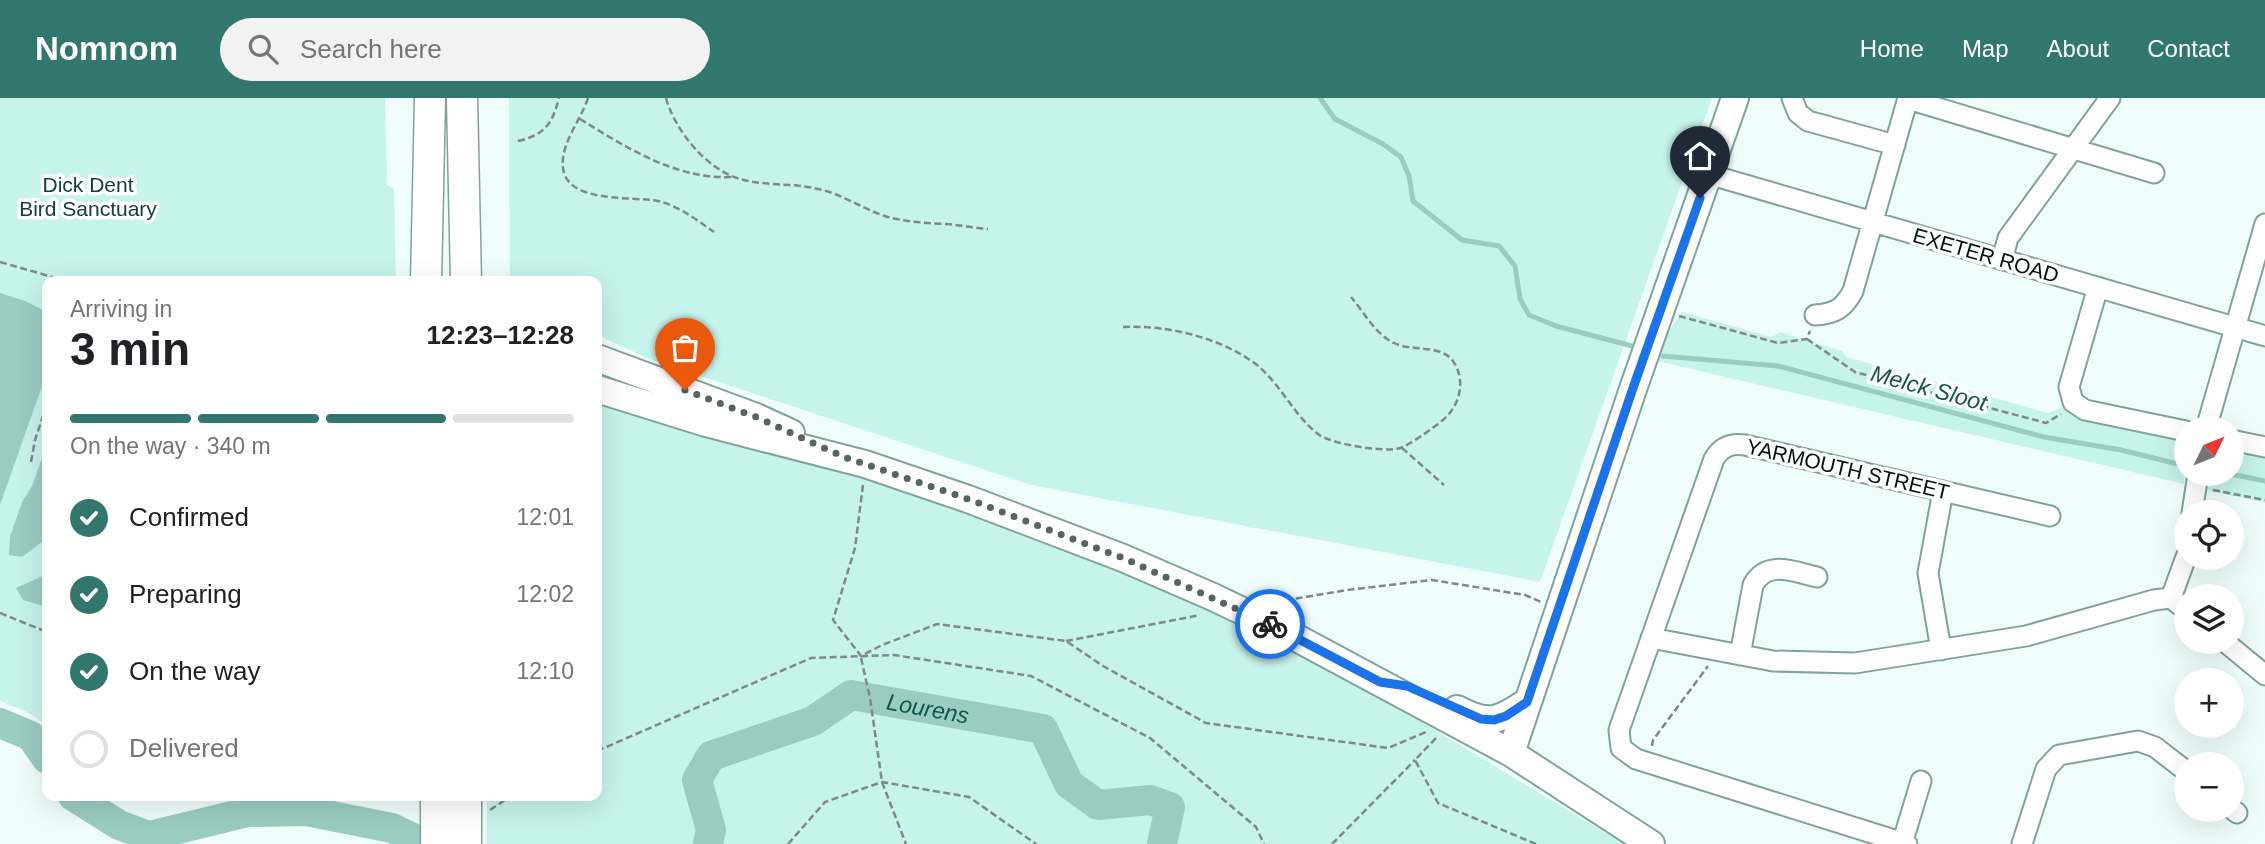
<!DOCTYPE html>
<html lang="en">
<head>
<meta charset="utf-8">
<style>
	:root { --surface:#fff; --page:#f2f2f2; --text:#202124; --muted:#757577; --line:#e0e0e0; --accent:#31776d }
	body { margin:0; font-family:Helvetica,sans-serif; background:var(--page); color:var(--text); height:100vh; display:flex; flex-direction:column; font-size:26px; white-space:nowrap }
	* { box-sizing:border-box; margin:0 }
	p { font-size:23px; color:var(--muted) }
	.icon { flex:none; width:38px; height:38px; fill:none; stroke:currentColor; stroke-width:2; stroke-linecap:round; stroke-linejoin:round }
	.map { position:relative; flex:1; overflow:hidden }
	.drawer { position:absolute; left:42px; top:178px; width:560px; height:525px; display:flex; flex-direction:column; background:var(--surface); border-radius:14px; box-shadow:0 7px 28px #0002 }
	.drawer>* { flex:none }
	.needle { width:46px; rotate:47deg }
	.tools { position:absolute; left:2174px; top:318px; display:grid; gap:14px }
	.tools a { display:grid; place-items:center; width:70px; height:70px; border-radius:50%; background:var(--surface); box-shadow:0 7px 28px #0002; font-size:35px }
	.pin { position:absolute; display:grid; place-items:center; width:60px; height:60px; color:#fff; margin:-72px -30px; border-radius:50% 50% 50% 0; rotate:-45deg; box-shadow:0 0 7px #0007 }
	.pin .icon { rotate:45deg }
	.courier { position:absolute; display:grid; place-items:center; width:70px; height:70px; margin:-35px; border:5px solid #1a73e8; border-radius:50%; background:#fff; color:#222; box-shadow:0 2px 9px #0007 }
	.head em { font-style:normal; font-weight:600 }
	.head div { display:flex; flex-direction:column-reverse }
	.head { display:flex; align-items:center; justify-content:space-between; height:119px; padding:0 28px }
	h1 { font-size:46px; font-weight:600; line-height:52px }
	.bar { display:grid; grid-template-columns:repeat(4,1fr); gap:10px 7px; align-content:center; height:84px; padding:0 28px }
	.bar i { height:9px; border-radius:5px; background:var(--line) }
	.bar .selected { background:var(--accent) }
	.bar p { grid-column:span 4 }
	ol { padding:0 28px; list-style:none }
	li { display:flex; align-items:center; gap:21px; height:77px }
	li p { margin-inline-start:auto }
	li .icon { padding:7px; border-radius:50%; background:var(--accent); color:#fff; stroke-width:4 }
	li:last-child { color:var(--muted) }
	li i { width:38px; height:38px; border:4px solid var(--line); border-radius:50% }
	header { display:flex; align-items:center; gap:42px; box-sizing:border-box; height:98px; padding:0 35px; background:var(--accent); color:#fff }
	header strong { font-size:33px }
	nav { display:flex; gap:38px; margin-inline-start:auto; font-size:24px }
	.search { width:490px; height:63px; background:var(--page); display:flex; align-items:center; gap:18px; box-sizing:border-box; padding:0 24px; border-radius:38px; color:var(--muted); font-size:26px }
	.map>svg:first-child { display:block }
	.green { fill:#c6f3ea }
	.water { fill:#9accc2 }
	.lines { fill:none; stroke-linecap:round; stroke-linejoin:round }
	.stream { stroke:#9accc2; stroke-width:5 }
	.river { stroke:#9accc2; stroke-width:30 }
	.street-casing { stroke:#81a39c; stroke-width:23 }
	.secondary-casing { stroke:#81a39c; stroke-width:30 }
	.primary-casing { stroke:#81a39c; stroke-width:33 }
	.path { stroke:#7d8a88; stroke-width:2.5; stroke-dasharray:7 3.5; stroke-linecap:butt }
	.street { stroke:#fff; stroke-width:19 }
	.secondary { stroke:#fff; stroke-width:26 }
	.primary { stroke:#fff; stroke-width:30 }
	.done { stroke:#576462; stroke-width:7; stroke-dasharray:0 12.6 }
	.route { stroke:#1a73e8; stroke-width:9 }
	.labels { text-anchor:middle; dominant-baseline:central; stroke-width:7; stroke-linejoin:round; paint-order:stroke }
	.park-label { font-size:21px; fill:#13403a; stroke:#fff }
	.street-label { font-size:21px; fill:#05110f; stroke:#fff }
	.water-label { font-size:23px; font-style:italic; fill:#11564d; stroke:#fff }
</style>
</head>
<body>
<header>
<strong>Nomnom</strong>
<div class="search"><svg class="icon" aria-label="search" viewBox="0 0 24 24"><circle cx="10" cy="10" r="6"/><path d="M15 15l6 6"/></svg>Search here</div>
<nav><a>Home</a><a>Map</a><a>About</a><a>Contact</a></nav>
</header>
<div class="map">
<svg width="2265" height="746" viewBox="0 0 2265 746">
	<rect width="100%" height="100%" fill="#f0fefb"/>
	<path class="green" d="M 0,0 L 385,0 L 387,87 L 394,90 L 396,184 L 47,184 L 47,627 L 27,614 L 0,603 Z
		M 509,0 L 1712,0 L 1540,484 L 1031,387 L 652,262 L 597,237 L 597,184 L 510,184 Z
		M 1682,214 L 1772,239 L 1780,234 L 1842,253 L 1846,259 L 2048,315 L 2066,308 L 2080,321 L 2178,342 L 2186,349 L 2184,386 L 1657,263 L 1669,233 Z
		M 597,301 L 783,350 L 985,416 L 1182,495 L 1302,552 L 1624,746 L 487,746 L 487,698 L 597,698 Z
		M 2231,352 L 2265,360 L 2265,405 L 2206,392 L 2209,376 L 2231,376 Z"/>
	<path class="water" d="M 0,195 L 25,203 L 47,214 L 47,274 L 0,407 Z
		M 47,346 L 47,440 L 22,459 L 9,457 L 10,439 L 22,404 L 32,388 Z
		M 47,476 L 47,509 L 23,502 L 16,490 Z"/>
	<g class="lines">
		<path class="stream" d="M 1320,0 L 1335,21 L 1383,46 L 1401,59 L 1409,78 L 1413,103 L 1462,142 L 1499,148 L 1515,168 L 1520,201 L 1529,217 L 1556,228 L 1636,249
			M 1663,258 L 1778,268 L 2044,339 L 2121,352 L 2186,368
			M 2231,376 L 2265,383"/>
		<g class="river">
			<path d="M 0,625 L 31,638 L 47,661"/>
			<path d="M 73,698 L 119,727 L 149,738 L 248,714 L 306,713 L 392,730 L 425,746"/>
			<path id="s1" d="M 708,746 L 711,732 L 697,682 L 711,658 L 813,623 L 851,597 L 1043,631 L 1069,686 L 1098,707 L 1150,702 L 1170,709 L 1162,746"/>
		</g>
		<g class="street-casing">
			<path id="street" d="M 1792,0 L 1798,15 L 1808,23 L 1895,47
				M 1908,1 L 2154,75
				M 1708,76 L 2265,238
				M 2002,162 L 2008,140 L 2110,0
				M 2098,189 L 2069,289 L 2073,304 L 2085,312 L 2186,333
				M 1815,217 C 1835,216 1844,210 1853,193 L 1908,0
				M 2206,331 L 2265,126
				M 2231,342 L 2265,349
				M 2192,415 L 2198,376
				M 2186,459 L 2171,500 L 2186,512
				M 1651,540 L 1773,563 L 1855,565 L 2026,538 L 2154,502 L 2171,500
				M 2225,544 L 2265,577
				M 1941,552 L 1928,475 L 1943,393
				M 1740,557 L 1753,487 C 1767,461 1794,474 1817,479
				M 2231,710 L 2237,715
				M 1902,746 L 1921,683
				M 1907,746 L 1636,661 L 1621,650 L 1619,632 L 1714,361 C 1721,349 1731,345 1745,347 L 2050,418
				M 2022,746 L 2046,671 L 2059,657 L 2138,643 L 2155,649 L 2186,673"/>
		</g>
		<g class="secondary-casing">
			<path id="secondary" d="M 597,260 L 756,319 L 791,335
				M 597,291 L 706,325 L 865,366 L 968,401 L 1123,460 L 1213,499 L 1282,532 L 1511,655 L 1651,746
				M 1457,611 C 1488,628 1499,623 1527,604
				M 1511,655 L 1633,291 L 1735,0"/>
		</g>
		<g class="primary-casing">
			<path id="primary" d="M 462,0 L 466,184
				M 426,184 L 430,0
				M 436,698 L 436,746
				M 466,698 L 466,746"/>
		</g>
		<path class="path" d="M 588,0 C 581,22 560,46 563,70 C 567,106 633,98 658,103 C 679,108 697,122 714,134
			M 666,0 C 675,33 708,74 744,82 C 768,88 794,85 818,91 C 843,96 864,112 888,119 C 907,124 926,125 946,126 C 960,127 974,130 988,131
			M 580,21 C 625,49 677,82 732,79
			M 518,43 C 544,37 552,27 559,0
			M 0,164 L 70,184
			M 1679,218 L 1778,245 L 1807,241 L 1810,233
			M 1123,229 C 1164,227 1215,238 1250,262 C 1279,281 1291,315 1318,336 C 1330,346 1386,355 1400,350 C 1408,348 1443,324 1448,317 C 1461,303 1465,280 1453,263 C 1441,246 1412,254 1394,245 C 1375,236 1364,214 1351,199
			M 1807,241 L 1855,274 L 2046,325 L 2061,316
			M 1402,350 L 1444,387
			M 31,364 L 35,342 L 47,306
			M 863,387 L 855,450 L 833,522 L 861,558 L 882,547 L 937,526 L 1066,543 L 1103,568 L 1206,625 L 1388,650 L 1426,634
			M 2213,392 L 2265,402
			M 1275,504 L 1347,492 L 1432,482 L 1525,497 L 1541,504
			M 0,515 L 47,534
			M 1066,543 L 1200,517
			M 861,560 L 870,600 L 882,684 L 906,746
			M 1436,640 L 1415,662 L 1438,705 L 1536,746
			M 1652,648 L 1653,642 L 1708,568
			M 597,653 L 811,560 L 894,557 L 1031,578 L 1150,640 L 1256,729 L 1264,746
			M 490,712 L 511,698
			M 788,746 L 825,704 L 882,684 L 969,699 L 1036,746
			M 1332,746 L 1415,662"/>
		<use href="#street" class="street"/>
		<use href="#secondary" class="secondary"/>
		<use href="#primary" class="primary"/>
	</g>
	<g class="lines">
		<path class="done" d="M 685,292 L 756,319 L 844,359 L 968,401 L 1123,460 L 1270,526"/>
		<path class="route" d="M 1270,526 L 1380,584 L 1407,588 L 1481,621 L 1494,622 L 1506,618 L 1527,604 L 1633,290 L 1700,100"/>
	</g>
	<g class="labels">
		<g class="park-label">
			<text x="88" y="86">Dick Dent<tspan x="88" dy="24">Bird Sanctuary</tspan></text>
		</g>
		<g class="street-label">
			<text transform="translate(1986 157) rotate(16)">EXETER ROAD</text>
			<text transform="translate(1848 371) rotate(13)">YARMOUTH STREET</text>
		</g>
		<g class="water-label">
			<text transform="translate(1929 290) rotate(15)">Melck Sloot</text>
			<text stroke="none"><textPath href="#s1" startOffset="326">Lourens</textPath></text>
		</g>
	</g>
</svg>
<div class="tools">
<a><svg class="needle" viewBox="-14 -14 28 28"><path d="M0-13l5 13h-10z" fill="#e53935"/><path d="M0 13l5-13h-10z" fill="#757577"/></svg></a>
<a><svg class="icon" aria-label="locate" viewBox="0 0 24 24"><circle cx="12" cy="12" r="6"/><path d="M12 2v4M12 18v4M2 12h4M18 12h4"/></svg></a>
<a><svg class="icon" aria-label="layers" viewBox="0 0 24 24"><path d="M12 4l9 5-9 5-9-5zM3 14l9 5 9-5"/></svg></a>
<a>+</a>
<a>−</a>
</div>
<div class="pin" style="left:685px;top:292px;background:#ea580c"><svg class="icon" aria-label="bag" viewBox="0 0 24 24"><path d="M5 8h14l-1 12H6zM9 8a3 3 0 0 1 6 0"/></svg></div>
<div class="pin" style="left:1700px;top:100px;background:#1f2937"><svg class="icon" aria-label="home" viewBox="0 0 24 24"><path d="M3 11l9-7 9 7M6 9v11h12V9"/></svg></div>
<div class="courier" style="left:1270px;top:526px"><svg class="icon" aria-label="bike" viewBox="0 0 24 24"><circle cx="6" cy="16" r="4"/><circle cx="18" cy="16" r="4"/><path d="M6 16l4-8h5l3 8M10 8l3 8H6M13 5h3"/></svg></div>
<section class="drawer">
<div class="head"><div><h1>3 min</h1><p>Arriving in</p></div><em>12:23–12:28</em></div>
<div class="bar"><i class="selected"></i><i class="selected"></i><i class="selected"></i><i></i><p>On the way · 340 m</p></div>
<ol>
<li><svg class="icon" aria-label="check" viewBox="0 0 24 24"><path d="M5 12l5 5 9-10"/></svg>Confirmed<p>12:01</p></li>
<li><svg class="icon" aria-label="check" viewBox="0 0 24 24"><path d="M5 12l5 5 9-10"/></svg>Preparing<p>12:02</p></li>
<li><svg class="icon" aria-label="check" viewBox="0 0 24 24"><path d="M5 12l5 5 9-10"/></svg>On the way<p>12:10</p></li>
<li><i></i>Delivered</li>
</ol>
</section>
</div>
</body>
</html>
